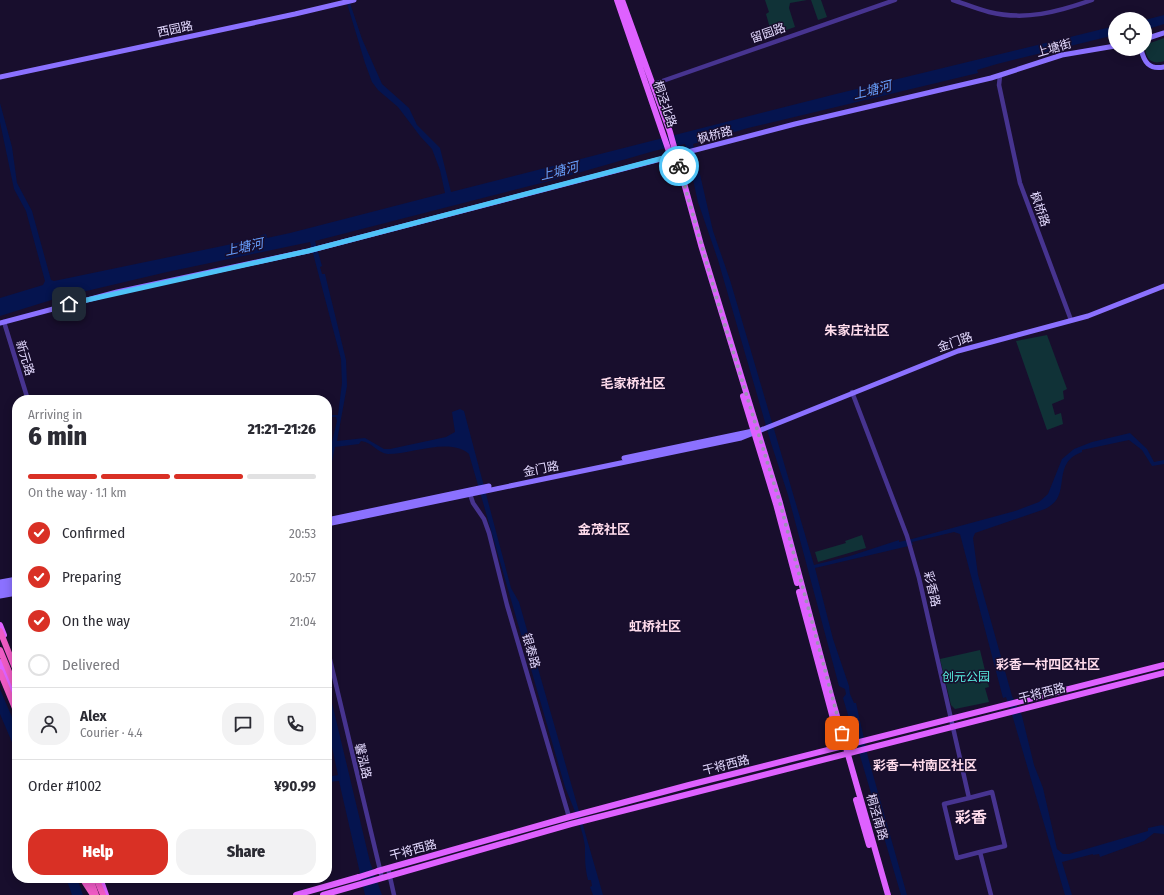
<!DOCTYPE html>
<html lang="en">
<head>
<meta charset="utf-8">
<style>
	:root { --surface:#fff; --page:#f2f2f3; --text:#2b2b33; --muted:#7c7c81; --line:#e1e1e2; --accent:#d93025 }
	body { margin:0; font-family:"Fira Sans Condensed","Noto Sans SC",sans-serif; background:var(--page); color:var(--text); height:100vh; display:flex; flex-direction:column; font-size:15px; white-space:nowrap }
	* { box-sizing:border-box; margin:0 }
	p { font-size:13px; color:var(--muted) }
	.icon { flex:none; width:22px; height:22px; fill:none; stroke:currentColor; stroke-width:2; stroke-linecap:round; stroke-linejoin:round }
	.map { position:relative; flex:1; overflow:hidden }
	.sheet { position:absolute; left:12px; top:395px; width:320px; height:488px; display:flex; flex-direction:column; background:var(--surface); border-radius:16px; box-shadow:0 2px 10px #0003 }
	.sheet>* { flex:none }
	.tools { position:absolute; left:1108px; top:12px; display:grid; gap:8px }
	.tools a { display:grid; place-items:center; width:44px; height:44px; border-radius:50%; background:var(--surface); box-shadow:0 2px 10px #0003; font-size:20px }
	.pin { position:absolute; display:grid; place-items:center; width:34px; height:34px; color:#fff; margin:-17px; border-radius:8px; box-shadow:0 2px 6px #0006 }
	.courier { position:absolute; display:grid; place-items:center; width:40px; height:40px; margin:-20px; border:3px solid #4fc3f7; border-radius:50%; background:#fff; color:#222; box-shadow:0 1px 5px #0007 }
	.summary em { font-style:normal; font-weight:800 }
	.summary div { display:flex; flex-direction:column-reverse }
	.summary { display:flex; align-items:center; justify-content:space-between; height:68px; padding:0 16px }
	h1 { font-size:26px; font-weight:800; line-height:30px }
	.bar { display:grid; grid-template-columns:repeat(4,1fr); gap:6px 4px; align-content:center; height:48px; padding:0 16px }
	.bar i { height:5px; border-radius:3px; background:var(--line) }
	.bar .on { background:var(--accent) }
	.bar p { grid-column:span 4 }
	.line { display:flex; align-items:center; gap:10px; padding:0 16px; border-top:1px solid var(--line) }
	.line div { flex:1 }
	.round { display:grid; place-items:center; flex:none; width:42px; height:42px; border-radius:16px; background:var(--page) }
	ol { padding:0 16px; list-style:none }
	li { display:flex; align-items:center; gap:12px; height:44px }
	li p { margin-inline-start:auto }
	li .icon { padding:4px; border-radius:50%; background:var(--accent); color:#fff; stroke-width:4 }
	li:last-child { color:var(--muted) }
	li i { width:22px; height:22px; border:2px solid var(--line); border-radius:50% }
	.primary-button { display:flex; gap:8px; margin-top:auto; padding:8px 16px }
	.primary-button a { flex:1; height:46px; border-radius:16px; background:var(--accent); color:#fff; font-size:16px; font-weight:800; line-height:46px; text-align:center }
	.primary-button a+a { background:var(--page); color:var(--text) }
	.map>svg:first-child { display:block }
	.green { fill:#103237 }
	.water { fill:#05144f }
	.lines { fill:none; stroke-linecap:round; stroke-linejoin:round }
	.tertiary { stroke:#473490; stroke-width:4.5 }
	.secondary { stroke:#8b71ff; stroke-width:5 }
	.primary { stroke:#de61ff; stroke-width:6 }
	.trunk { stroke:#ee5bc4; stroke-width:6 }
	.primary-bridge { stroke:#de61ff; stroke-width:6 }
	.trunk-bridge { stroke:#ee5bc4; stroke-width:6 }
	.done { stroke:#9d93b6; stroke-width:4; stroke-dasharray:0 7.2 }
	.route { stroke:#4fc3f7; stroke-width:5 }
	.labels { text-anchor:middle; dominant-baseline:central; stroke-width:3; stroke-linejoin:round; paint-order:stroke }
	.street-label { font-size:12px; fill:#e4daff; stroke:#180e2d }
	.park-label { font-size:12px; fill:#58ede0; stroke:#180e2d }
	.water-label { font-size:13px; font-style:italic; fill:#68a0ff; stroke:#180e2d }
	.neighbourhood-label { font-size:13px; font-weight:bold; fill:#ffdcec; stroke:#180e2d }
	.district-label { font-size:16px; font-weight:bold; fill:#ffdcec; stroke:#180e2d }
</style>
</head>
<body>
<div class="map">
<svg width="1164" height="895" viewBox="0 0 1164 895">
	<rect width="100%" height="100%" fill="#180e2d"/>
	<path class="green" d="M 765,0 L 807,0 L 790,3 L 789,8 L 795,27 L 772,35 L 766,14 L 769,12 Z
		M 811,0 L 821,0 L 827,17 L 818,20 Z
		M 1164,38 L 1164,61 C 1150,66 1145,57 1145,45 Z
		M 1047,335 L 1067,389 L 1063,391 L 1064,399 L 1052,404 L 1055,415 L 1061,413 L 1063,424 L 1047,430 L 1016,341 Z
		M 862,535 L 866,548 L 818,562 L 815,552 L 846,543 L 845,541 Z
		M 980,650 L 989,687 L 985,688 L 989,702 L 955,709 L 951,705 L 940,659 Z"/>
	<path class="water" d="M 346,0 L 349,0 L 362,39 L 382,84 L 409,108 L 417,125 L 440,148 L 451,192 L 836,94 L 1115,26 L 1115,35 L 997,64 L 977,70 L 978,73 L 748,128 L 693,144 L 713,231 L 730,280 L 814,565 L 850,556 L 899,540 L 899,542 L 912,539 L 1015,511 L 1039,502 L 1048,494 L 1062,459 L 1074,449 L 1092,442 L 1130,433 L 1147,449 L 1154,462 L 1164,460 L 1164,464 L 1152,466 L 1142,450 L 1129,440 L 1082,450 L 1082,452 C 1049,464 1074,496 1045,509 L 975,533 L 973,538 L 978,575 L 1012,696 L 1022,716 L 1034,765 L 1043,788 L 1057,849 L 1063,854 L 1069,854 L 1148,831 L 1148,828 L 1162,825 L 1164,826 L 1164,834 L 1154,833 L 1144,841 L 1100,857 L 1099,854 L 1093,855 L 1093,854 L 1062,862 L 1072,895 L 1065,895 L 1013,718 L 1006,697 L 1003,698 L 960,534 L 954,532 L 912,542 L 913,545 L 815,568 L 833,639 L 849,686 L 850,694 L 854,703 L 856,703 L 868,757 L 907,895 L 901,895 L 843,698 L 846,694 L 845,689 L 839,686 L 788,495 L 771,443 L 718,260 L 698,202 L 685,144 L 654,151 L 557,179 L 315,241 L 322,266 L 320,267 L 322,274 L 325,274 L 346,360 L 347,386 L 337,441 L 365,438 L 384,449 L 390,449 L 446,437 L 455,432 L 452,412 L 460,409 L 464,411 L 511,588 L 519,602 L 603,895 L 593,895 L 590,887 L 592,886 L 591,880 L 588,880 C 585,867 585,860 585,847 C 584,831 571,802 565,787 L 469,454 C 451,437 411,454 388,454 C 377,453 374,443 361,441 L 359,444 L 335,447 L 327,486 L 327,463 L 337,421 L 336,417 L 327,417 L 327,415 L 338,415 L 342,383 L 341,359 L 310,242 L 167,272 L 61,297 L 0,316 L 0,298 L 43,285 L 45,281 L 26,211 L 14,189 L 0,122 L 0,103 L 12,147 L 17,183 L 32,211 L 51,280 L 54,281 L 256,239 L 262,235 L 266,234 L 267,238 L 290,233 L 445,193 L 440,170 L 432,149 L 420,136 L 398,107 L 378,90 L 372,82 L 365,63 Z
		M 1164,15 L 1164,24 L 1145,30 L 1145,20 Z
		M 327,682 L 370,862 L 382,895 L 365,895 L 339,781 L 327,782 L 327,777 L 338,775 L 327,724 Z
		M 0,689 L 17,729 L 17,754 L 0,714 Z
		M 66,878 L 77,878 L 83,895 L 72,895 Z"/>
	<g class="lines">
		<path class="tertiary" d="M 953,0 C 965,4 977,9 989,12 C 1025,21 1058,12 1092,0
			M 1000,76 L 999,85 L 1020,183 L 1071,320
			M 651,85 L 895,0
			M 4,322 L 28,400
			M 852,392 L 907,536 L 919,578 L 969,798 L 992,792 L 1005,846 L 980,852 L 991,895
			M 470,494 L 473,503 L 484,519 L 489,533 L 507,605 L 569,817
			M 327,647 L 382,878
			M 969,798 L 944,804 L 957,858 L 980,852
			M 388,868 L 394,895"/>
		<path class="secondary" d="M 1145,39 L 1164,33
			M 1141,49 C 1144,62 1149,70 1164,67
			M 0,77 L 295,14 L 354,0
			M 0,323 L 117,292 L 308,251 L 795,124 L 991,78 L 1062,55 L 1115,46
			M 624,458 L 753,431
			M 327,520 L 489,486
			M 327,524 L 741,438 L 958,351 L 1088,316 L 1164,286
			M 0,582 L 17,579
			M 0,587 L 17,584
			M 0,592 L 17,588
			M 0,596 L 17,593"/>
		<path class="primary" d="M 617,0 L 675,169
			M 622,0 L 670,132 L 701,245 L 780,503 L 831,695 L 888,895
			M 743,396 L 776,504 L 797,583
			M 799,592 L 835,726
			M 0,625 L 4,635
			M 0,662 L 17,704
			M 856,800 L 869,845
			M 378,871 L 569,817 L 689,785 L 1164,665
			M 100,878 L 106,895
			M 296,895 L 359,877
			M 323,895 L 571,824 L 1164,673"/>
		<path class="trunk" d="M 0,631 L 17,673
			M 0,650 L 17,691
			M 0,672 L 17,713
			M 96,878 L 103,895"/>
		<path class="primary-bridge" d="M 359,877 L 378,871"/>
		<path class="trunk-bridge" d="M 82,878 L 93,895
			M 90,878 L 96,895"/>
	</g>
	<g class="lines">
		<path class="done" d="M 679,166 L 719,306 L 780,503 L 842,733"/>
		<path class="route" d="M 69,304 L 308,251 L 671,156 L 675,155 L 679,166"/>
	</g>
	<g class="labels">
		<g class="street-label">
			<text transform="translate(175 29) rotate(-12)">西园路</text>
			<text transform="translate(768 33) rotate(-19)">留园路</text>
			<text transform="translate(1054 48) rotate(-16)">上塘街</text>
			<text transform="translate(665 104) rotate(71)">桐泾北路</text>
			<text transform="translate(715 135) rotate(-15)">枫桥路</text>
			<text transform="translate(1040 209) rotate(71)">枫桥路</text>
			<text transform="translate(955 342) rotate(-19)">金门路</text>
			<text transform="translate(25 358) rotate(73)">新元路</text>
			<text transform="translate(541 469) rotate(-11)">金门路</text>
			<text transform="translate(932 589) rotate(77)">彩香路</text>
			<text transform="translate(531 651) rotate(74)">银泰路</text>
			<text transform="translate(1042 693) rotate(-14)">干将西路</text>
			<text transform="translate(363 761) rotate(77)">馨泓路</text>
			<text transform="translate(726 765) rotate(-14)">干将西路</text>
			<text transform="translate(877 817) rotate(74)">桐泾南路</text>
			<text transform="translate(413 850) rotate(-15)">干将西路</text>
		</g>
		<g class="park-label">
			<text x="966" y="677">创元公园</text>
		</g>
		<g class="water-label">
			<text transform="translate(872 90) rotate(-14)">上塘河</text>
			<text transform="translate(559 171) rotate(-14)">上塘河</text>
			<text transform="translate(244 247) rotate(-12)">上塘河</text>
		</g>
		<g class="neighbourhood-label">
			<text x="857" y="330">朱家庄社区</text>
			<text x="633" y="383">毛家桥社区</text>
			<text x="604" y="529">金茂社区</text>
			<text x="655" y="626">虹桥社区</text>
			<text x="1048" y="664">彩香一村四区社区</text>
			<text x="925" y="765">彩香一村南区社区</text>
		</g>
		<g class="district-label">
			<text x="971" y="817">彩香</text>
		</g>
	</g>
</svg>
<div class="tools">
<a><svg class="icon" aria-label="locate" viewBox="0 0 24 24"><circle cx="12" cy="12" r="6"/><path d="M12 2v4M12 18v4M2 12h4M18 12h4"/></svg></a>
</div>
<div class="pin" style="left:842px;top:733px;background:#ea580c"><svg class="icon" aria-label="bag" viewBox="0 0 24 24"><path d="M5 8h14l-1 12H6zM9 8a3 3 0 0 1 6 0"/></svg></div>
<div class="pin" style="left:69px;top:304px;background:#1f2937"><svg class="icon" aria-label="home" viewBox="0 0 24 24"><path d="M3 11l9-7 9 7M6 9v11h12V9"/></svg></div>
<div class="courier" style="left:679px;top:166px"><svg class="icon" aria-label="bike" viewBox="0 0 24 24"><circle cx="6" cy="16" r="4"/><circle cx="18" cy="16" r="4"/><path d="M6 16l4-8h5l3 8M10 8l3 8H6M13 5h3"/></svg></div>
<section class="sheet">
<div class="summary"><div><h1>6 min</h1><p>Arriving in</p></div><em>21:21–21:26</em></div>
<div class="bar"><i class="on"></i><i class="on"></i><i class="on"></i><i></i><p>On the way · 1.1 km</p></div>
<ol>
<li><svg class="icon" aria-label="check" viewBox="0 0 24 24"><path d="M5 12l5 5 9-10"/></svg>Confirmed<p>20:53</p></li>
<li><svg class="icon" aria-label="check" viewBox="0 0 24 24"><path d="M5 12l5 5 9-10"/></svg>Preparing<p>20:57</p></li>
<li><svg class="icon" aria-label="check" viewBox="0 0 24 24"><path d="M5 12l5 5 9-10"/></svg>On the way<p>21:04</p></li>
<li><i></i>Delivered</li>
</ol>
<div class="line" style="height:72px"><a class="round"><svg class="icon" aria-label="person" viewBox="0 0 24 24"><circle cx="12" cy="8" r="4"/><path d="M4 21q1-7 8-7t8 7"/></svg></a><div><b>Alex</b><p>Courier · 4.4</p></div><a class="round"><svg class="icon" aria-label="chat" viewBox="0 0 24 24"><path d="M4 5h16v11H9l-5 4z"/></svg></a><a class="round"><svg class="icon" aria-label="phone" viewBox="0 0 24 24"><path d="M5 4h4l2 5-3 2q2 4 5 5l2-3 5 2v4C11 20 4 13 5 4z"/></svg></a></div>
<div class="line" style="height:52px"><div>Order #1002</div><b>¥90.99</b></div>
<div class="primary-button"><a>Help</a><a>Share</a></div>
</section>
</div>
</body>
</html>
